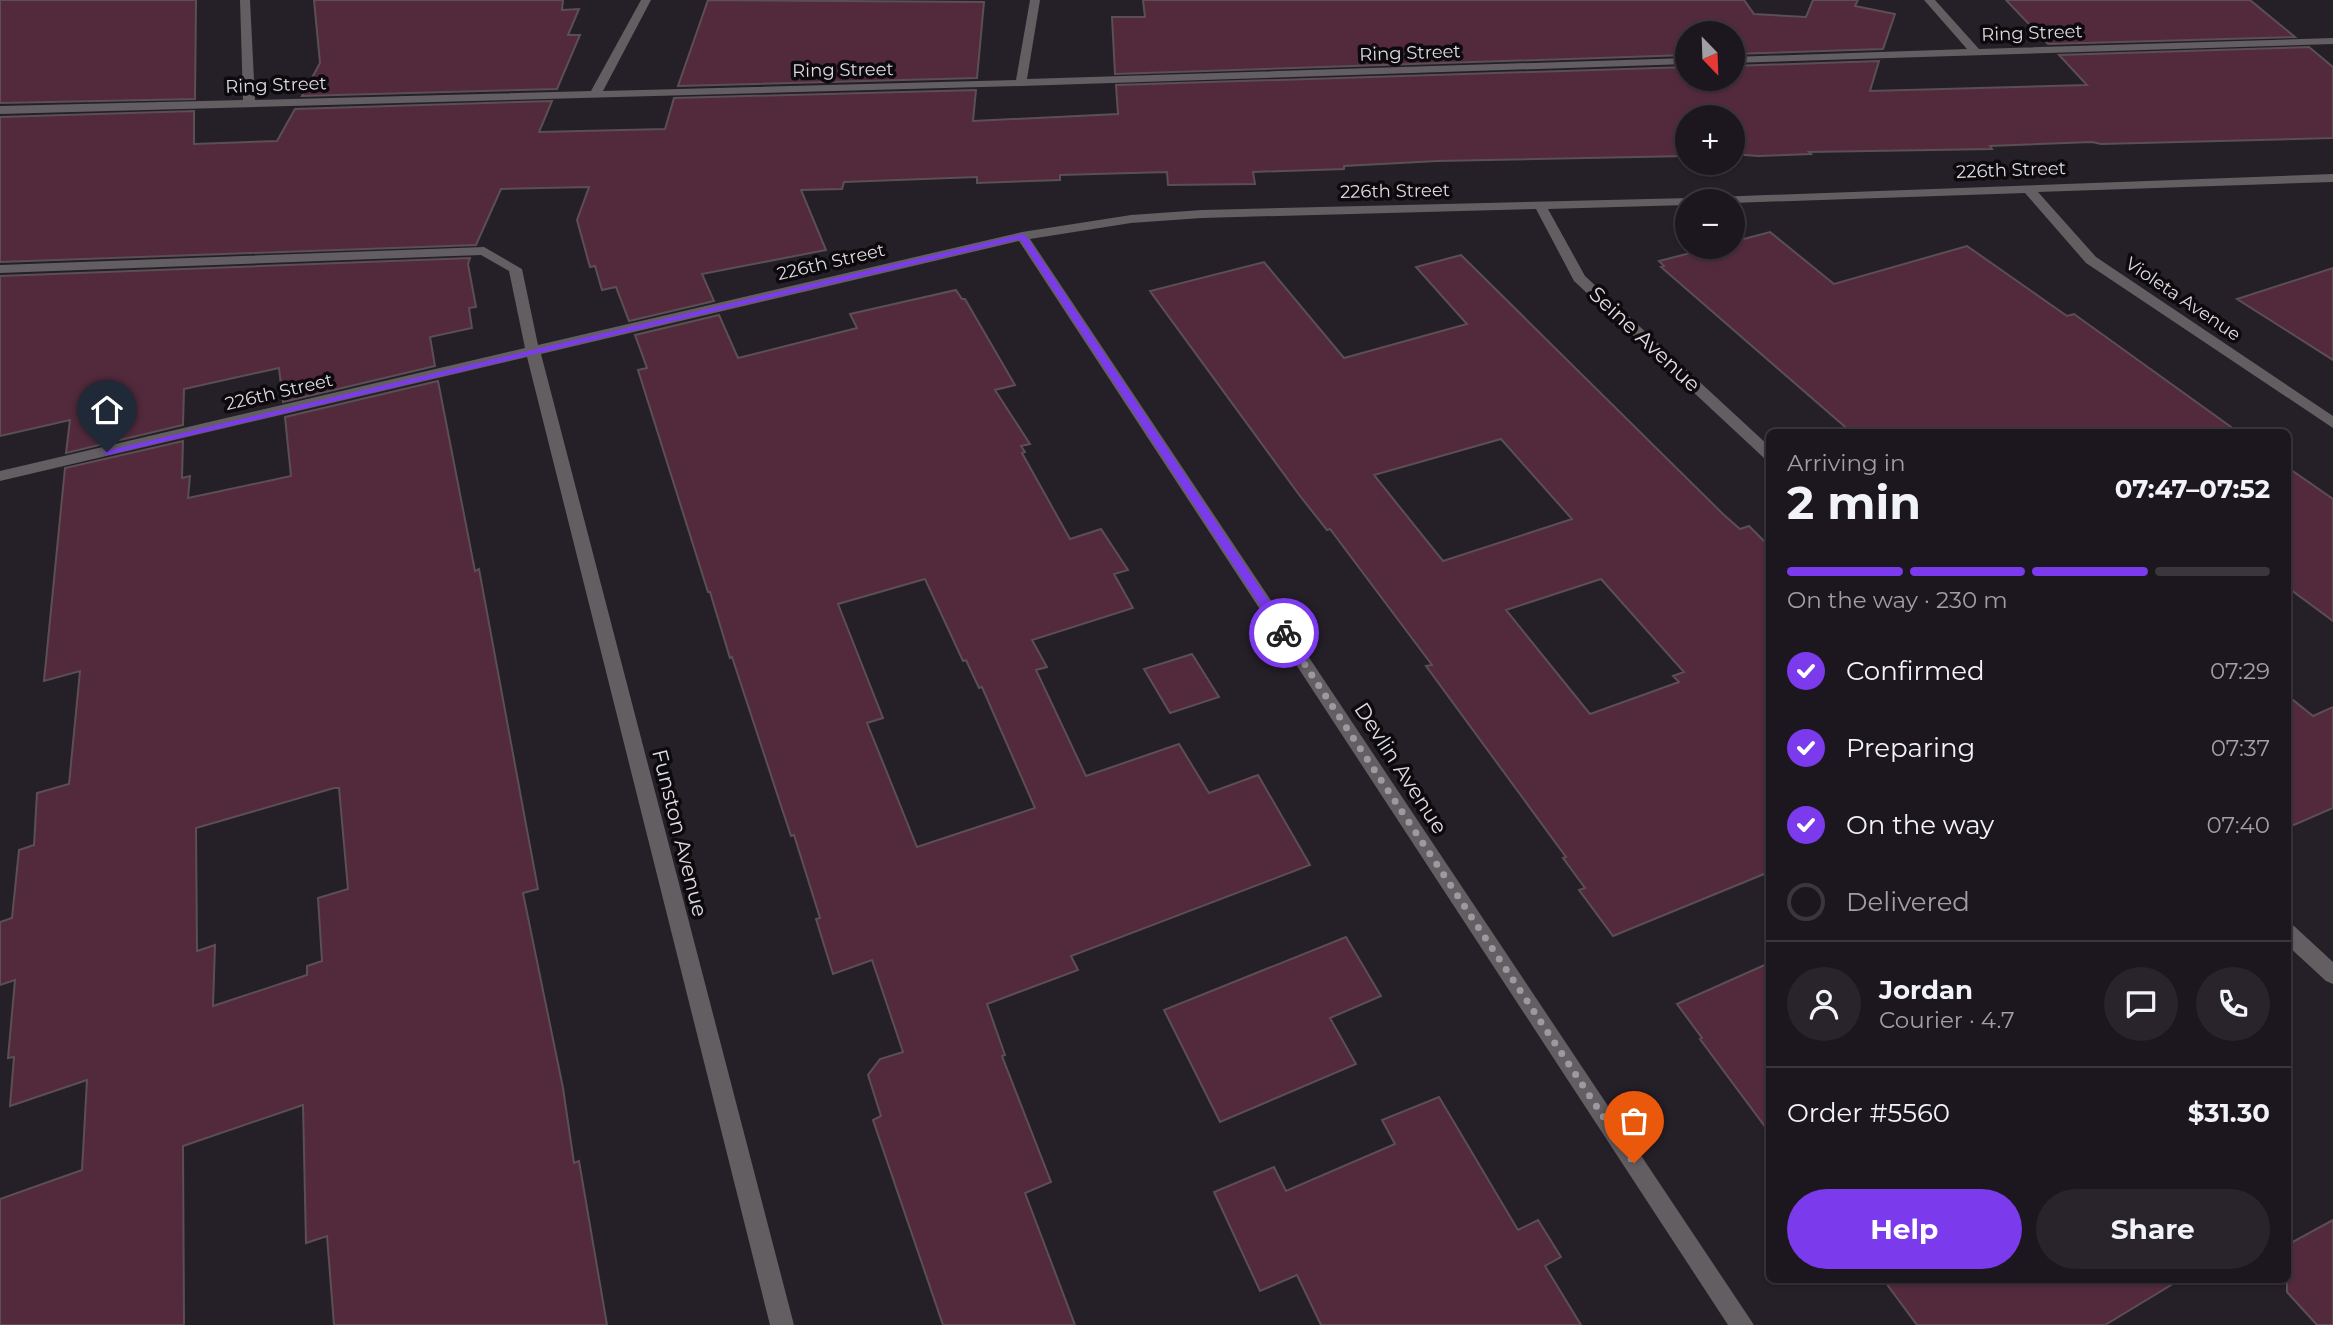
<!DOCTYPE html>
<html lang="en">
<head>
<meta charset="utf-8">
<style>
	:root { --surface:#1c171e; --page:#29242b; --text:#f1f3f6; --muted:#a09fa4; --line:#3a363c; --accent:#7c3aed }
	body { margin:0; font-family:Montserrat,sans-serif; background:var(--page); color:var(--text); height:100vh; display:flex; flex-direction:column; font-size:26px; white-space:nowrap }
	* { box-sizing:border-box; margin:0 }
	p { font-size:23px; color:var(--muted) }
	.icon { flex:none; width:38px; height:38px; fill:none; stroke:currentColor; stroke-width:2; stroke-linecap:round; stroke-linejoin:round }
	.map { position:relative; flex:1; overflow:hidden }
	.sheet { position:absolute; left:1766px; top:429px; width:525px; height:854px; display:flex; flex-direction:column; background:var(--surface); border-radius:10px; box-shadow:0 2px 5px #0004,0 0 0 2px var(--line) }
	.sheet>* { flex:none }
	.needle { width:46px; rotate:157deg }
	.controls { position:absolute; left:1675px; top:21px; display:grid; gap:14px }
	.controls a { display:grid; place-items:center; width:70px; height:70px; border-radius:50%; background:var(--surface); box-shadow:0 2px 5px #0004,0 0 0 2px var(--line); font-size:35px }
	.pin { position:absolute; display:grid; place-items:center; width:60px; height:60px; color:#fff; margin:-72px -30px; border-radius:50% 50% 50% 0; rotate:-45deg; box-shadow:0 0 7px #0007 }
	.pin .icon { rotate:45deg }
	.courier { position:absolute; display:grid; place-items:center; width:70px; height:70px; margin:-35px; border:5px solid #7c3aed; border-radius:50%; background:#fff; color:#222; box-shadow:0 2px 9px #0007 }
	.headline em { font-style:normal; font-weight:700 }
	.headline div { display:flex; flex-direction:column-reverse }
	.headline { display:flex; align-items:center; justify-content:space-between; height:119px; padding:0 21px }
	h1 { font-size:46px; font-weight:700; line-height:52px }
	.bar { display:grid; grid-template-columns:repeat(4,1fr); gap:10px 7px; align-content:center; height:84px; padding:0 21px }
	.bar i { height:9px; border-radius:5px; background:var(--line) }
	.bar .on { background:var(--accent) }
	.bar p { grid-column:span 4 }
	.line { display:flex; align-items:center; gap:18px; padding:0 21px; border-top:2px solid var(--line) }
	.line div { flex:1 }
	.round { display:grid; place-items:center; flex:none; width:74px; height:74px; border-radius:37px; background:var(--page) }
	ol { padding:0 21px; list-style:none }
	li { display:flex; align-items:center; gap:21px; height:77px }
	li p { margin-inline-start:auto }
	li .icon { padding:7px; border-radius:50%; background:var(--accent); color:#fff; stroke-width:4 }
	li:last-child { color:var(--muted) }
	li i { width:38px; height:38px; border:4px solid var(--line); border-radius:50% }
	.action { display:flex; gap:14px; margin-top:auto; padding:14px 21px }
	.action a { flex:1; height:80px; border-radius:42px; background:var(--accent); color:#fff; font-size:28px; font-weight:700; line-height:80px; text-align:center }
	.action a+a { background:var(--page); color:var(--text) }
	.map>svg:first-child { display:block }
	.building { fill:#522a3c; stroke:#5b4f54; stroke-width:2; fill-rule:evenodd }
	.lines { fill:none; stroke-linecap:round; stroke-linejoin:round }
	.minor { fill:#635e61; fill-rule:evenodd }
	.route { fill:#7c3aed }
	.done { stroke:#9e99a0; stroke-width:7; stroke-dasharray:0 12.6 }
	.labels { text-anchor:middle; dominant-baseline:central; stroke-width:7; stroke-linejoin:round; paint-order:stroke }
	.far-street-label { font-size:18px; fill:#dfdbe1; stroke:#0d0a0e }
	.street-label { font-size:21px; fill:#dfdbe1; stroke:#0d0a0e }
</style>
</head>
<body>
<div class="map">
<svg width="2333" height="1325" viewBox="0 0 2333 1325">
	<rect width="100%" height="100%" fill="#251f28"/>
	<path class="building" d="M 0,0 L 196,0 L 195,99 L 0,103 Z
		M 314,0 L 563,0 L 562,10 L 579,9 L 568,35 L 580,35 L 557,89 L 302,96 L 320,63 Z
		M 708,0 L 984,2 L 977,78 L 678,86 Z
		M 1143,0 L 1744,0 L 1754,14 L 1806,17 L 1813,0 L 1858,0 L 1855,6 L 1895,14 L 1883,49 L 1732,54 L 1732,33 L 1687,33 L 1687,55 L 1115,74 L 1112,17 L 1145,17 Z
		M 2006,0 L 2250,0 L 2295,37 L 2048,44 Z
		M 2309,47 L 2333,67 L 2333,138 L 2101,144 L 2092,142 L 1990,146 L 1992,149 L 1809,152 L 1811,154 L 1758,156 L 1732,154 L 1732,117 L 1687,117 L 1687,156 L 1437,161 L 1344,166 L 1344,169 L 1253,172 L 1255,184 L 1168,185 L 1167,172 L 1060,175 L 1060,180 L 977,183 L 977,177 L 844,182 L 842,189 L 801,190 L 826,250 L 702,274 L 714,301 L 629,321 L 616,287 L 602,290 L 595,266 L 590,267 L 577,220 L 589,187 L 501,189 L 476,245 L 0,262 L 0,117 L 194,111 L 194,144 L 277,141 L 295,109 L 552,101 L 539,132 L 665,129 L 674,98 L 976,90 L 973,121 L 1118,114 L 1116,85 L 1687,67 L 1687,79 L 1732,79 L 1732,66 L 1879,61 L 1870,91 L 2087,85 L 2059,55 Z
		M 1770,232 L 1834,284 L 1967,246 L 2067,316 L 2074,314 L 2238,432 L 1851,432 L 1661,267 L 1664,266 L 1659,261 L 1714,247 L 1732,247 L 1732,242 Z
		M 1461,255 L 1724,515 L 1740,529 L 1749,526 L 1769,546 L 1769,872 L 1613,936 L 1579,890 L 1585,888 L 1563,858 L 1566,857 L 1426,666 L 1432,665 L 1330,529 L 1327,530 L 1300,496 L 1150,291 L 1264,262 L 1344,358 L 1467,324 L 1416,267 ZM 1501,439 L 1572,519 L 1443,561 L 1374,475 ZM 1601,579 L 1684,672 L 1673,676 L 1679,682 L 1590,714 L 1506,610 Z
		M 470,258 L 468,264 L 476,307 L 469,308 L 472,328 L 430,337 L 435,366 L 283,402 L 279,368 L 184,389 L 183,425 L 66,453 L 70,420 L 0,436 L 0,276 Z
		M 2333,268 L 2333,360 L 2237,299 Z
		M 956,290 L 962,299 L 965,299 L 1015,385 L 995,390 L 1030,444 L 1021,446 L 1025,452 L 1022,453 L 1070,539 L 1101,529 L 1128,570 L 1114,574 L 1133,608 L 1032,640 L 1047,667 L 1036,670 L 1086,776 L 1179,744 L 1209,793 L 1258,775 L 1310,865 L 1071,956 L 1078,970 L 987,1004 L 1005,1055 L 1002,1056 L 1051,1182 L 1025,1193 L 1075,1325 L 943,1325 L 873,1120 L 881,1116 L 868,1075 L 880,1059 L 903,1052 L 872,960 L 833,974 L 816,919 L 820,918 L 794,835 L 791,836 L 732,657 L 730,658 L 710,592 L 708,592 L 638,370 L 647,368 L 635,335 L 719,315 L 738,358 L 857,328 L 850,314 ZM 925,579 L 963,661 L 966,660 L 979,688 L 982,687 L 1035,808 L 917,847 L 867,723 L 883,718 L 838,604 Z
		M 438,381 L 475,571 L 479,569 L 527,830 L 538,889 L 523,893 L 563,1088 L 574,1163 L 579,1161 L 607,1325 L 334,1325 L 327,1236 L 306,1243 L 303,1105 L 183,1146 L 184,1325 L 0,1325 L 0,1199 L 82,1170 L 87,1080 L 10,1106 L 14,1057 L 8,1058 L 15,980 L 0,985 L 0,922 L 12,918 L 19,850 L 34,845 L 37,793 L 69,784 L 80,671 L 44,681 L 65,468 L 183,441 L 182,478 L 190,476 L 188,498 L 291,476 L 285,417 ZM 334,788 L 339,788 L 348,889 L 318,898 L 322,961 L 307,966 L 307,975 L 213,1006 L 215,945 L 197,951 L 196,828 Z
		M 2287,467 L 2333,499 L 2333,621 L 2287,587 Z
		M 1192,654 L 1219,697 L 1170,713 L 1144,669 Z
		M 2287,695 L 2313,716 L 2333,707 L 2333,808 L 2287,828 Z
		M 1346,937 L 1381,996 L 1330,1018 L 1356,1064 L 1220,1122 L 1164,1010 Z
		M 1769,963 L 1769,1132 L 1700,1039 L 1702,1038 L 1677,1004 Z
		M 1439,1097 L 1518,1230 L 1538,1220 L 1561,1257 L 1545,1266 L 1581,1325 L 1321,1325 L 1297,1275 L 1260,1291 L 1214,1192 L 1274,1167 L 1286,1191 L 1395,1144 L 1382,1120 Z
		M 2333,1220 L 2333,1325 L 2317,1325 L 2287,1292 L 2287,1245 Z
		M 1883,1279 L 2181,1279 L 2105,1325 L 1917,1325 Z"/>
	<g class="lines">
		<path class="minor" d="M 240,0 L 250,0 L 255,100 L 591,91 L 641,0 L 651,0 L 603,91 L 1016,80 L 1030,0 L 1040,0 L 1027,79 L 1687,58 L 1687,64 L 1021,86 L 0,114 L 0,106 L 243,100 Z
			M 1924,0 L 1935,0 L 1979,49 L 2333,38 L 2333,44 L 1732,63 L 1732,57 L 1967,49 Z
			M 2333,174 L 2333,182 L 2038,192 L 2096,257 L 2333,416 L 2333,428 L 2086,263 L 2025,193 L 1732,203 L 1687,201 L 1687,205 L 1548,209 L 1585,276 L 1769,446 L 1769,459 L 1764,458 L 1574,281 L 1536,209 L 1202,218 L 1131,223 L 1030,239 L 1754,1325 L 1728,1325 L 1019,241 L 541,354 L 794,1325 L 770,1325 L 527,357 L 0,481 L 0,471 L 525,348 L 509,271 L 481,255 L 0,273 L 0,265 L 484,247 L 522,269 L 538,345 L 1022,232 L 1131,215 L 1202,210 L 1689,198 Z
			M 2287,923 L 2294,926 L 2333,962 L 2333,984 L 2326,981 L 2287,945 Z"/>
	</g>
	<path class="route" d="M 1022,234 L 1026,236 L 1288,630 L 1288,636 L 1280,636 L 1020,239 L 107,455 L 102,452 Z"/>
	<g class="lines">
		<path class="done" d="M 1284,633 L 1634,1163"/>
	</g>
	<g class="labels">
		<g class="far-street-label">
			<text transform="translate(2032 33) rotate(-2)">Ring Street</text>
			<text transform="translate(1410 53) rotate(-2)">Ring Street</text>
			<text transform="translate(843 70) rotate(-1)">Ring Street</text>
			<text transform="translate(276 85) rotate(-2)">Ring Street</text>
			<text transform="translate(2011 170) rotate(-2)">226th Street</text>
			<text transform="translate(1395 191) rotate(-1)">226th Street</text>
			<text transform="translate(831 262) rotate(-13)">226th Street</text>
			<text transform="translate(2183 299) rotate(34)">Violeta Avenue</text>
			<text transform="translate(279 392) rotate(-13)">226th Street</text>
		</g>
		<g class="street-label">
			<text transform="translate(1645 339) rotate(43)">Seine Avenue</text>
			<text transform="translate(1401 768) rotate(57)">Devlin Avenue</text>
			<text transform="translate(680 833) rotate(76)">Funston Avenue</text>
		</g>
	</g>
</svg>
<div class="controls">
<a><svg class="needle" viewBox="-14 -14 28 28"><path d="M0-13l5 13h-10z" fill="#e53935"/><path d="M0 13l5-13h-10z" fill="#a09fa4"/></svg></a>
<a>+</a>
<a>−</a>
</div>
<div class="pin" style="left:1634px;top:1163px;background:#ea580c"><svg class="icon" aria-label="bag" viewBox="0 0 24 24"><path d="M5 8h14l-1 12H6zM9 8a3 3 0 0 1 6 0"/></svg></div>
<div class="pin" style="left:107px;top:452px;background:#1f2937"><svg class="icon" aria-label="home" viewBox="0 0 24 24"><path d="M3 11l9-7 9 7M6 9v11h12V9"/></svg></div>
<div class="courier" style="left:1284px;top:633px"><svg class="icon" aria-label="bike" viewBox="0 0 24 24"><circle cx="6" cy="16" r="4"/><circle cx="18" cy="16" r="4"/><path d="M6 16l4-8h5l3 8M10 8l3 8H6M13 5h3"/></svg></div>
<section class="sheet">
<div class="headline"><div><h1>2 min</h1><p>Arriving in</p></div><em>07:47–07:52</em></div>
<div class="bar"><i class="on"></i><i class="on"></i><i class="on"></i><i></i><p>On the way · 230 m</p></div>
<ol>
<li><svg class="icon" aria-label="check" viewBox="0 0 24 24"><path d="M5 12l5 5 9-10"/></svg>Confirmed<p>07:29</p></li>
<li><svg class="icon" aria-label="check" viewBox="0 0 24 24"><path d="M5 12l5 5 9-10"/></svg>Preparing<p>07:37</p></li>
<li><svg class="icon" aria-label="check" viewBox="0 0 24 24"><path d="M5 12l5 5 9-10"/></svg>On the way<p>07:40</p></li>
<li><i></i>Delivered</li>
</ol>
<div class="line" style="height:126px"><a class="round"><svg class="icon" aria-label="person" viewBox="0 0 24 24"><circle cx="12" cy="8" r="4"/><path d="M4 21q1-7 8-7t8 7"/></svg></a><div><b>Jordan</b><p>Courier · 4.7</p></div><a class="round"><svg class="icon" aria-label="chat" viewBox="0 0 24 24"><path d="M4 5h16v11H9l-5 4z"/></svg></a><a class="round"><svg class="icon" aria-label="phone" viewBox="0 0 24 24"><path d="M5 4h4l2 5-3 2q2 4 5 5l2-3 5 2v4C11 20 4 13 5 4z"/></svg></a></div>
<div class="line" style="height:91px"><div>Order #5560</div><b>$31.30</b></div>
<div class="action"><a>Help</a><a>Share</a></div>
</section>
</div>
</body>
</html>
